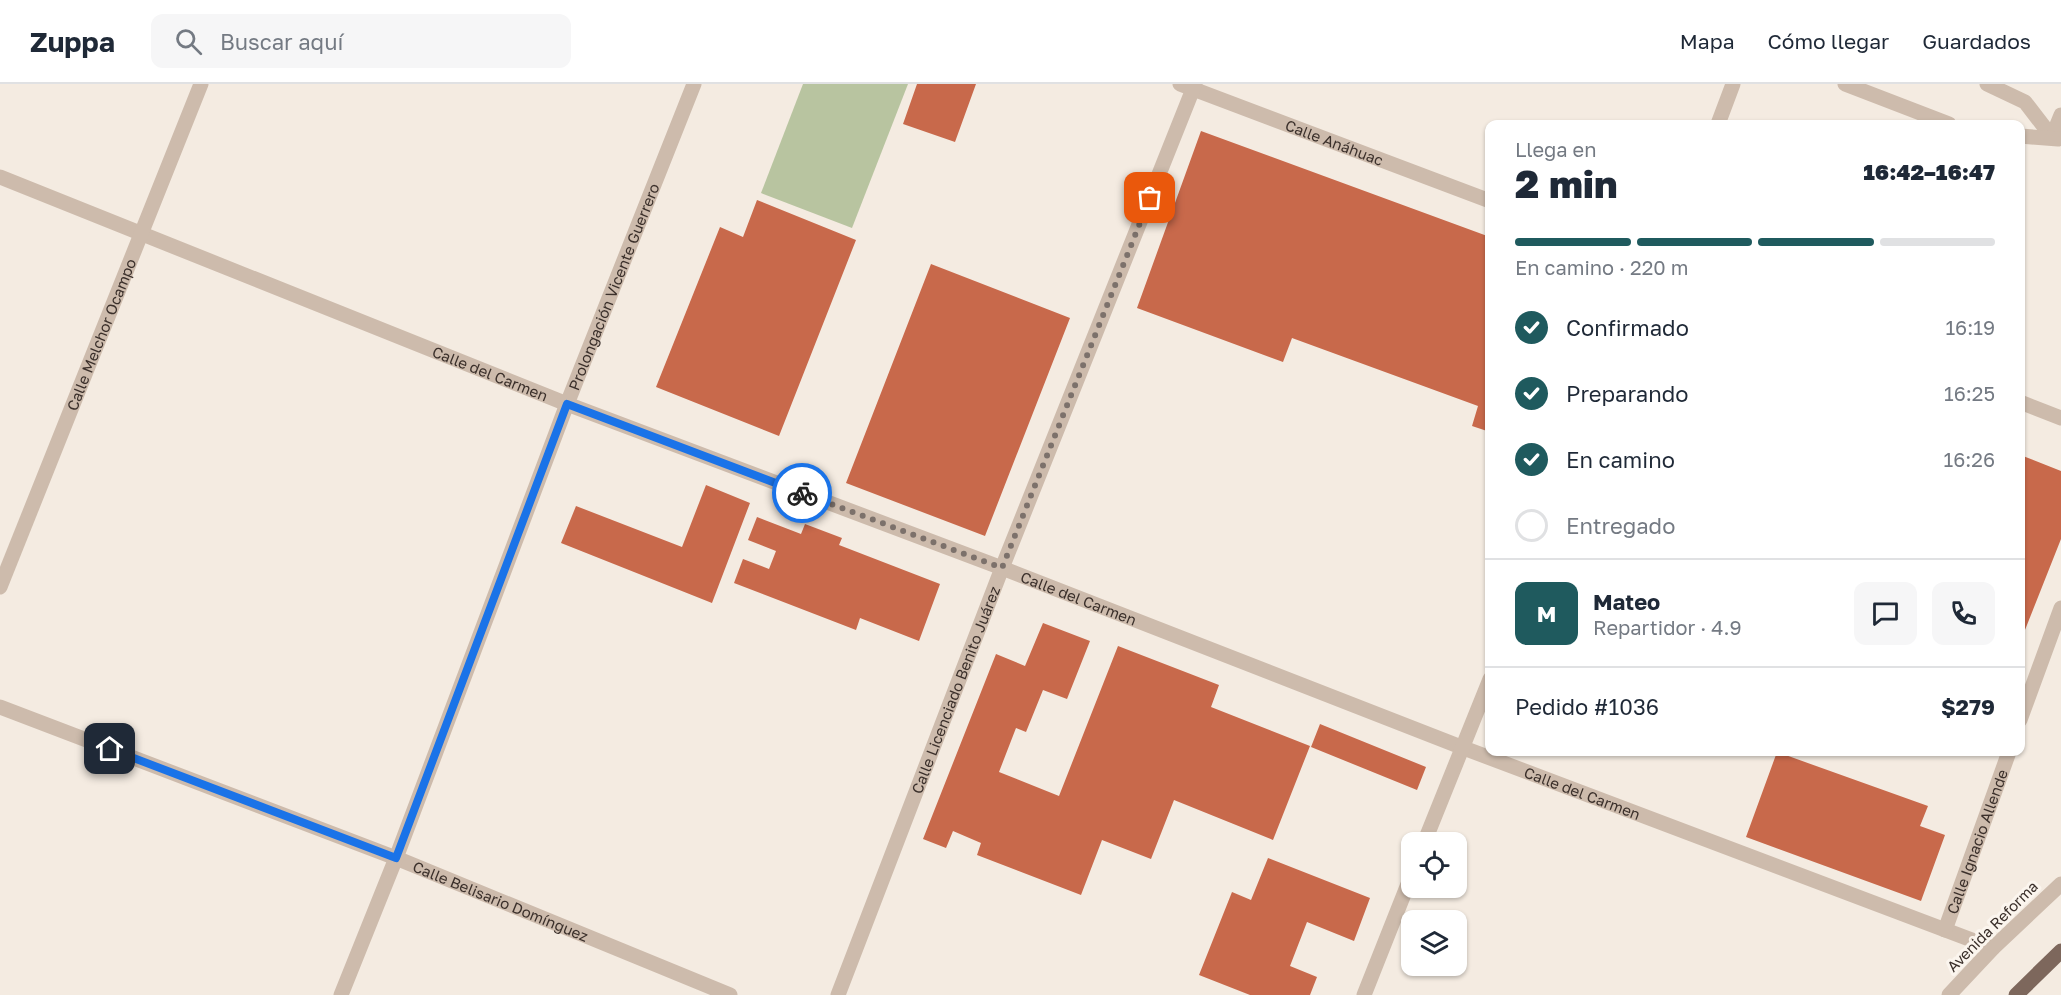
<!DOCTYPE html>
<html lang="es">
<head>
<meta charset="utf-8">
<style>
	:root { --surface:#fff; --page:#f6f6f7; --text:#1f2937; --muted:#747a83; --line:#e0e1e3; --accent:#1f5a5e }
	body { margin:0; font-family:"Golos Text",sans-serif; background:var(--page); color:var(--text); height:100vh; display:flex; flex-direction:column; font-size:22px; white-space:nowrap }
	* { box-sizing:border-box; margin:0 }
	p { font-size:20px; color:var(--muted) }
	.icon { flex:none; width:33px; height:33px; fill:none; stroke:currentColor; stroke-width:2; stroke-linecap:round; stroke-linejoin:round }
	.map { position:relative; flex:1; overflow:hidden }
	.drawer { position:absolute; left:1485px; top:36px; width:540px; height:636px; display:flex; flex-direction:column; background:var(--surface); border-radius:12px; box-shadow:0 2px 4px #0004 }
	.drawer>* { flex:none }
	.fabs { position:absolute; left:1401px; top:748px; display:grid; gap:12px }
	.fabs a { display:grid; place-items:center; width:66px; height:66px; border-radius:12px; background:var(--surface); box-shadow:0 2px 4px #0004; font-size:30px }
	.pin { position:absolute; display:grid; place-items:center; width:51px; height:51px; color:#fff; margin:-26px; border-radius:12px; box-shadow:0 3px 9px #0006 }
	.courier { position:absolute; display:grid; place-items:center; width:60px; height:60px; margin:-30px; border:4px solid #1a73e8; border-radius:50%; background:#fff; color:#222; box-shadow:0 2px 8px #0007 }
	.summary em { font-style:normal; font-weight:800 }
	.summary div { display:flex; flex-direction:column-reverse }
	.summary { display:flex; align-items:center; justify-content:space-between; height:102px; padding:0 30px }
	h1 { font-size:39px; font-weight:800; line-height:45px }
	.bar { display:grid; grid-template-columns:repeat(4,1fr); gap:9px 6px; align-content:center; height:72px; padding:0 30px }
	.bar i { height:8px; border-radius:4px; background:var(--line) }
	.bar .active { background:var(--accent) }
	.bar p { grid-column:span 4 }
	.line { display:flex; align-items:center; gap:15px; padding:0 30px; border-top:2px solid var(--line) }
	.line div { flex:1 }
	.round { display:grid; place-items:center; flex:none; width:63px; height:63px; border-radius:12px; background:var(--page) }
	ol { padding:0 30px; list-style:none }
	li { display:flex; align-items:center; gap:18px; height:66px }
	li p { margin-inline-start:auto }
	li .icon { padding:6px; border-radius:50%; background:var(--accent); color:#fff; stroke-width:4 }
	li:last-child { color:var(--muted) }
	li i { width:33px; height:33px; border:3px solid var(--line); border-radius:50% }
	header { display:flex; align-items:center; gap:36px; box-sizing:border-box; height:84px; padding:0 30px; background:var(--surface); border-bottom:2px solid var(--line) }
	header strong { font-size:28px }
	nav { display:flex; gap:33px; margin-inline-start:auto; font-size:21px }
	.search { width:420px; height:54px; background:var(--page); display:flex; align-items:center; gap:15px; box-sizing:border-box; padding:0 21px; border-radius:12px; color:var(--muted); font-size:22px }
	.map>svg:first-child { display:block }
	.green { fill:#b8c4a0 }
	.building { fill:#c8694b }
	.lines { fill:none; stroke-linecap:round; stroke-linejoin:round }
	.minor { stroke:#cdbbac; stroke-width:15 }
	.major { stroke:#7d675c; stroke-width:15 }
	.done { stroke:#7c716b; stroke-width:6; stroke-dasharray:0 10.8 }
	.route { stroke:#1a73e8; stroke-width:8 }
	.labels { text-anchor:middle; dominant-baseline:central; stroke-width:6; stroke-linejoin:round; paint-order:stroke }
	.street-label { font-size:15px; fill:#3b302b; stroke:#fbf5ee }
</style>
</head>
<body>
<header>
<strong>Zuppa</strong>
<div class="search"><svg class="icon" aria-label="search" viewBox="0 0 24 24"><circle cx="10" cy="10" r="6"/><path d="M15 15l6 6"/></svg>Buscar aquí</div>
<nav><a>Mapa</a><a>Cómo llegar</a><a>Guardados</a></nav>
</header>
<div class="map">
<svg width="2061" height="911" viewBox="0 0 2061 911">
	<rect width="100%" height="100%" fill="#f4ebe1"/>
	<path class="green" d="M 803,0 L 908,0 L 852,144 L 761,109 Z"/>
	<path class="building" d="M 917,0 L 976,0 L 955,58 L 903,40 Z
		M 1201,47 L 1490,153 L 1490,348 L 1472,342 L 1478,322 L 1292,254 L 1283,278 L 1137,224 Z
		M 757,116 L 856,156 L 779,352 L 656,303 L 720,143 L 743,153 Z
		M 931,180 L 1070,234 L 985,452 L 846,399 Z
		M 2023,372 L 2061,387 L 2061,455 L 2021,556 L 2020,379 Z
		M 706,401 L 750,419 L 712,519 L 561,459 L 576,422 L 682,463 Z
		M 757,433 L 801,450 L 805,440 L 842,454 L 839,461 L 940,500 L 919,557 L 860,534 L 856,546 L 734,499 L 743,475 L 769,485 L 776,467 L 748,456 Z
		M 1043,539 L 1090,557 L 1067,615 L 1043,606 L 1026,648 L 1016,644 L 999,688 L 1059,712 L 1118,562 L 1219,601 L 1211,623 L 1310,662 L 1273,756 L 1174,716 L 1151,775 L 1102,756 L 1081,811 L 977,771 L 981,759 L 953,747 L 946,764 L 923,755 L 996,570 L 1025,582 Z
		M 1320,640 L 1426,683 L 1417,706 L 1311,663 Z
		M 1777,668 L 1928,722 L 1920,742 L 1945,751 L 1921,817 L 1746,753 Z
		M 1268,774 L 1370,814 L 1354,857 L 1307,838 L 1290,882 L 1317,893 L 1310,911 L 1250,911 L 1199,891 L 1232,808 L 1251,816 Z"/>
	<g class="lines">
		<g class="minor">
			<path id="s1" d="M 1180,0 L 1490,117"/>
			<path d="M 1845,0 L 1949,40"/>
			<path d="M 1987,0 L 2025,18 L 2052,53 L 2061,31"/>
			<path d="M 1718,40 L 1733,0"/>
			<path d="M 2020,52 L 2058,55"/>
			<path id="s2" d="M 0,93 L 567,320 L 1002,484 L 1461,663 L 1993,864"/>
			<path d="M 2020,318 L 2061,334"/>
			<path id="s3" d="M 0,503 L 201,0"/>
			<path id="s4" d="M 0,623 L 396,774 L 730,911"/>
			<path d="M 2020,636 L 2061,524"/>
			<path d="M 1424,759 L 1490,595"/>
			<path id="s5" d="M 1945,846 L 2009,668"/>
			<path id="s6" d="M 341,911 L 396,774 L 567,320 L 694,0"/>
			<path id="s7" d="M 838,911 L 1002,484 L 1195,0"/>
			<path d="M 1364,911 L 1412,790"/>
			<path d="M 1949,911 L 1993,864 L 2061,800"/>
		</g>
		<path class="major" d="M 2016,911 L 2061,867"/>
	</g>
	<g class="lines">
		<path class="done" d="M 802,409 L 1002,484 L 1150,114"/>
		<path class="route" d="M 110,665 L 396,774 L 567,320 L 802,409"/>
	</g>
	<g class="labels">
		<g class="street-label">
			<text stroke="none"><textPath href="#s1" startOffset="165">Calle Anáhuac</textPath></text>
			<text stroke="none"><textPath href="#s6" startOffset="759">Prolongación Vicente Guerrero</textPath></text>
			<text stroke="none"><textPath href="#s3" startOffset="272">Calle Melchor Ocampo</textPath></text>
			<text stroke="none"><textPath href="#s2" startOffset="528">Calle del Carmen</textPath></text>
			<text stroke="none"><textPath href="#s2" startOffset="1158">Calle del Carmen</textPath></text>
			<text stroke="none"><textPath href="#s7" startOffset="327">Calle Licenciado Benito Juárez</textPath></text>
			<text stroke="none"><textPath href="#s2" startOffset="1698">Calle del Carmen</textPath></text>
			<text stroke="none"><textPath href="#s5" startOffset="94">Calle Ignacio Allende</textPath></text>
			<text stroke="none"><textPath href="#s4" startOffset="537">Calle Belisario Domínguez</textPath></text>
			<text transform="translate(1992 842) rotate(-45)">Avenida Reforma</text>
		</g>
	</g>
</svg>
<div class="fabs">
<a><svg class="icon" aria-label="locate" viewBox="0 0 24 24"><circle cx="12" cy="12" r="6"/><path d="M12 2v4M12 18v4M2 12h4M18 12h4"/></svg></a>
<a><svg class="icon" aria-label="layers" viewBox="0 0 24 24"><path d="M12 4l9 5-9 5-9-5zM3 14l9 5 9-5"/></svg></a>
</div>
<div class="pin" style="left:1150px;top:114px;background:#ea580c"><svg class="icon" aria-label="bag" viewBox="0 0 24 24"><path d="M5 8h14l-1 12H6zM9 8a3 3 0 0 1 6 0"/></svg></div>
<div class="pin" style="left:110px;top:665px;background:#1f2937"><svg class="icon" aria-label="home" viewBox="0 0 24 24"><path d="M3 11l9-7 9 7M6 9v11h12V9"/></svg></div>
<div class="courier" style="left:802px;top:409px"><svg class="icon" aria-label="bike" viewBox="0 0 24 24"><circle cx="6" cy="16" r="4"/><circle cx="18" cy="16" r="4"/><path d="M6 16l4-8h5l3 8M10 8l3 8H6M13 5h3"/></svg></div>
<section class="drawer">
<div class="summary"><div><h1>2 min</h1><p>Llega en</p></div><em>16:42–16:47</em></div>
<div class="bar"><i class="active"></i><i class="active"></i><i class="active"></i><i></i><p>En camino · 220 m</p></div>
<ol>
<li><svg class="icon" aria-label="check" viewBox="0 0 24 24"><path d="M5 12l5 5 9-10"/></svg>Confirmado<p>16:19</p></li>
<li><svg class="icon" aria-label="check" viewBox="0 0 24 24"><path d="M5 12l5 5 9-10"/></svg>Preparando<p>16:25</p></li>
<li><svg class="icon" aria-label="check" viewBox="0 0 24 24"><path d="M5 12l5 5 9-10"/></svg>En camino<p>16:26</p></li>
<li><i></i>Entregado</li>
</ol>
<div class="line" style="height:108px"><b class="round" style="background:var(--accent);color:#fff">M</b><div><b>Mateo</b><p>Repartidor · 4.9</p></div><a class="round"><svg class="icon" aria-label="chat" viewBox="0 0 24 24"><path d="M4 5h16v11H9l-5 4z"/></svg></a><a class="round"><svg class="icon" aria-label="phone" viewBox="0 0 24 24"><path d="M5 4h4l2 5-3 2q2 4 5 5l2-3 5 2v4C11 20 4 13 5 4z"/></svg></a></div>
<div class="line" style="height:78px"><div>Pedido #1036</div><b>$279</b></div>
</section>
</div>
</body>
</html>
